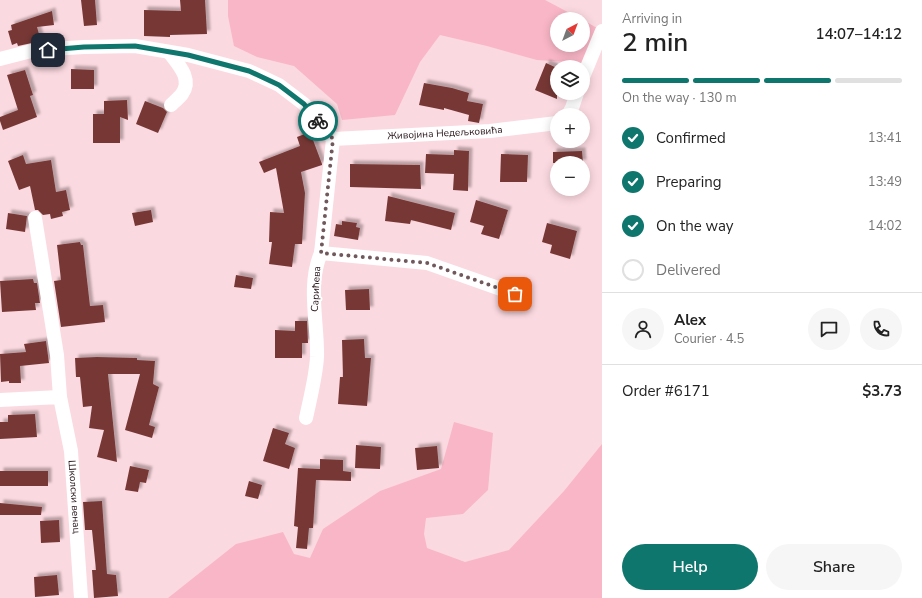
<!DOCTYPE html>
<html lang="en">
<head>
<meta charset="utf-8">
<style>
	:root { --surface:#fff; --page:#f6f6f6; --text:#222; --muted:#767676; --line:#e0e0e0; --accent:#0f766e }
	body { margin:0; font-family:"Nunito Sans",sans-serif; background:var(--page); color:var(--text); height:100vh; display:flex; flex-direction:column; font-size:15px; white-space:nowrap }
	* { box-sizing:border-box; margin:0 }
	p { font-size:13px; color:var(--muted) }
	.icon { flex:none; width:22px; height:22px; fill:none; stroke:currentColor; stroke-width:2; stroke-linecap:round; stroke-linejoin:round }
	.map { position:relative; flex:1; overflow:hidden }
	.side { display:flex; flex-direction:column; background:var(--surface); width:320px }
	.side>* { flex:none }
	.needle { width:26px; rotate:41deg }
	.controls { position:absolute; left:550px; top:12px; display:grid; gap:8px }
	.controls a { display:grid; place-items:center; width:40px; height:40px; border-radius:50%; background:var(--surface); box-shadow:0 2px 10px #0003; font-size:20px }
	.pin { position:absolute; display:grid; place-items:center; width:34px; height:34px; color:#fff; margin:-17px; border-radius:8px; box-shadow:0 2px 6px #0006 }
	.courier { position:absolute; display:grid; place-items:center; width:40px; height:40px; margin:-20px; border:3px solid #0f766e; border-radius:50%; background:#fff; color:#222; box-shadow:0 1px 5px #0007 }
	.overview em { font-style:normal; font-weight:600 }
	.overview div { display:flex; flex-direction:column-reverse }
	.overview { display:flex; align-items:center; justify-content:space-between; height:68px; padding:0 20px }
	h1 { font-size:26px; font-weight:600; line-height:30px }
	.bar { display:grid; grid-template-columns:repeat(4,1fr); gap:6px 4px; align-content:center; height:48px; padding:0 20px }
	.bar i { height:5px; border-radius:3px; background:var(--line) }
	.bar .current { background:var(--accent) }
	.bar p { grid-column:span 4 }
	.line { display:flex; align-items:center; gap:10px; padding:0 20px; border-top:1px solid var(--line) }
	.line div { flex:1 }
	.round { display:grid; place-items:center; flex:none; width:42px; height:42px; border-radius:21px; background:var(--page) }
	ol { padding:0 20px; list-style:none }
	li { display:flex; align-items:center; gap:12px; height:44px }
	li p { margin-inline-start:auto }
	li .icon { padding:4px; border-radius:50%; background:var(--accent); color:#fff; stroke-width:4 }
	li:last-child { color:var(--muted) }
	li i { width:22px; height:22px; border:2px solid var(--line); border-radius:50% }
	.button { display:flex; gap:8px; margin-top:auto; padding:8px 20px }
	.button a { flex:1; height:46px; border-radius:24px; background:var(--accent); color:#fff; font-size:16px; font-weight:600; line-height:46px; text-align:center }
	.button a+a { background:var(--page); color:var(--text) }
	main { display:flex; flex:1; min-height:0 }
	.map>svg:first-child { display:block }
	.green { fill:#f9b6c6 }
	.building { fill:#773836; filter:url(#shadow) }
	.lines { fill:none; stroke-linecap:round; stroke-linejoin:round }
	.street { stroke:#fff; stroke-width:14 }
	.done { stroke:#70585d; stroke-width:4; stroke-dasharray:0 7.2 }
	.route { stroke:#0f766e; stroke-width:5 }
	.labels { text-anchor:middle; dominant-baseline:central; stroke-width:4; stroke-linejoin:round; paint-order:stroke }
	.street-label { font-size:10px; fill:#251217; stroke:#fff }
</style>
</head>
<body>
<main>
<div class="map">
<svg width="602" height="598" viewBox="0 0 602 598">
	<defs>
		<filter id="shadow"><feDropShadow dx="3.5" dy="-3.5" stdDeviation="1" flood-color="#0004"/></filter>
	</defs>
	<rect width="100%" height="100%" fill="#fbd9e0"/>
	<path class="green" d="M 228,0 L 545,0 L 581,19 L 557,19 L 557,45 L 583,45 L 583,20 L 597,28 L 582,63 L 537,60 L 487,46 L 440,35 L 420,62 L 395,115 L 342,120 L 337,104 L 294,66 L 257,57 L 234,46 L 228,16 Z
		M 454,422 L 493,433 L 488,490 L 463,514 L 426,518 L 424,534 L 427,548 L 465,562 L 509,550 L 564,491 L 602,444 L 602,598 L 168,598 L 236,544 L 283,532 L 294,554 L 310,558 L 323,529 L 380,491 L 441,469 Z"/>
	<path class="building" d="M 81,0 L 95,0 L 97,25 L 84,26 Z
		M 180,0 L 205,0 L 207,34 L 170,35 L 170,37 L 144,36 L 144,10 L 181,11 Z
		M 52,11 L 54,25 L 37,27 L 41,41 L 18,46 L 17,43 L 12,45 L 8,31 L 12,30 L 11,25 Z
		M 546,63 L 557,68 L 557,99 L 535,90 Z
		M 71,69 L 94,70 L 94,89 L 71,89 Z
		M 25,70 L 33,95 L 30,96 L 37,117 L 3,130 L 0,121 L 0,117 L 18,110 L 7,75 Z
		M 424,83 L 452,88 L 469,93 L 467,101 L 483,104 L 479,123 L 468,121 L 469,115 L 444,108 L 444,110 L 419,105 Z
		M 127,100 L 128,120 L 120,117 L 120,143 L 93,143 L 93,114 L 104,114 L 104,101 Z
		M 145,101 L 163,108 L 167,112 L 158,133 L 136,124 Z
		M 310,132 L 322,164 L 322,165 L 301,172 L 305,193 L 302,244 L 295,244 L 292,267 L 269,264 L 272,242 L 269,242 L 270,212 L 284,213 L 276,168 L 264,173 L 259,162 L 300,146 L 297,137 Z
		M 454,150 L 469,151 L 468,191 L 453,190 L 454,174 L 425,173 L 426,154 L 454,155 Z
		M 582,151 L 583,163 L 553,163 L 553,152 Z
		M 501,154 L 528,155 L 527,182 L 500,182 Z
		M 23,155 L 26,164 L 51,160 L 56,192 L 66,190 L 70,210 L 62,212 L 63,216 L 51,219 L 50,214 L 43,215 L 38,210 L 35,210 L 30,186 L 19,190 L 8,161 Z
		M 350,164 L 420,165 L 421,189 L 350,187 Z
		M 388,196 L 455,213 L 451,230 L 411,220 L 410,224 L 385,221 Z
		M 476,200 L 508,210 L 499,239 L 481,234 L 484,226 L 470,222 Z
		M 151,210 L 153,222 L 135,226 L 132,213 Z
		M 8,213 L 27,216 L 25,232 L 6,229 Z
		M 342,221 L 357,223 L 356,227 L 360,228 L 358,240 L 334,236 L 336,224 L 342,225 Z
		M 547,223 L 577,231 L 570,259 L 550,253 L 552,245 L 542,242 Z
		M 80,242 L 81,245 L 83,245 L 90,306 L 103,305 L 105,322 L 61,327 L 54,281 L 61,280 L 57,245 Z
		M 236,275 L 253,278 L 251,289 L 234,287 Z
		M 33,279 L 34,283 L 37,283 L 40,303 L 35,303 L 36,310 L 2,312 L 0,281 Z
		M 369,289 L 370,310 L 346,310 L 345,290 Z
		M 295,321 L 307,321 L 308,343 L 302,343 L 302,358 L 275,358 L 275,330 L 295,331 Z
		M 364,339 L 365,358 L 371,358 L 367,406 L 338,404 L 340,377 L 343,377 L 342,340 Z
		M 46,341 L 49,363 L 20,366 L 21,383 L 9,383 L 9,381 L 1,382 L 0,354 L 26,352 L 24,344 Z
		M 97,357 L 137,358 L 137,360 L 155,361 L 153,384 L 159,387 L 149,425 L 155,427 L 152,438 L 125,430 L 140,374 L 108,374 L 117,462 L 97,457 L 104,430 L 89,428 L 92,406 L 83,407 L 80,377 L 76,377 L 75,358 Z
		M 35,414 L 37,437 L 0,439 L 0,422 L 8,422 L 8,415 Z
		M 273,428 L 289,433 L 285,444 L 295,448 L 289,469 L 263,461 Z
		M 356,445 L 381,447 L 380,469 L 355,468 Z
		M 437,446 L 439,468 L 417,470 L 415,448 Z
		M 320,459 L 343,460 L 343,471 L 351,472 L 351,481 L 316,480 L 313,528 L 309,528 L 307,549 L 296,548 L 298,527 L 294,526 L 298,468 L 320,469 Z
		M 130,466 L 149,470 L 146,483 L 140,482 L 138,492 L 125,490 Z
		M 0,471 L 48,471 L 48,486 L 0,486 Z
		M 249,481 L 262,485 L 258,499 L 245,496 Z
		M 102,501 L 107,574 L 116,575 L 118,596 L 94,598 L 92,570 L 96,570 L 92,530 L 85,530 L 83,502 Z
		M 0,503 L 42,507 L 41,515 L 0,515 Z
		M 59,520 L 60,542 L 41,543 L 40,521 Z
		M 57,575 L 59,595 L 35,597 L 34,577 Z"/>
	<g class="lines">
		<g class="street">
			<path d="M 169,52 C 178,64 193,79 182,94 C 179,98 174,102 171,105"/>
			<path d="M 0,59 L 35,50 L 84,47 L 135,46 L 188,55 L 249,71 L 279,85 L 304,104 L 333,139 L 321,253 C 307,285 318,324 317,357 C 316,376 310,399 306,418"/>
			<path d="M 583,77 L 602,31"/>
			<path d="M 568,115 L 572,108 L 577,93"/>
			<path id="s1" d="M 333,139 L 490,131 L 557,123"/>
			<path d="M 35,218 L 57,355 L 60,397"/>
			<path d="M 321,253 L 427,263 L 515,294"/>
			<path id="s2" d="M 0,400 L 60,397 L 71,451 L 81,598"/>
		</g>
	</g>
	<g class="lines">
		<path class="done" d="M 318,121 L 333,139 L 321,253 L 427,263 L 515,294"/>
		<path class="route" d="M 48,50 L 84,47 L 135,46 L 188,55 L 249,71 L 279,85 L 304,104 L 318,121"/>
	</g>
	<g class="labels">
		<g class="street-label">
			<text stroke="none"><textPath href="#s1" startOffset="112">Живојина Недељковића</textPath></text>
			<text transform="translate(316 289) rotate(-87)">Сарићева</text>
			<text stroke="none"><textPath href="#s2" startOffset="161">Школски венац</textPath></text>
		</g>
	</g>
</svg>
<div class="controls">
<a><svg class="needle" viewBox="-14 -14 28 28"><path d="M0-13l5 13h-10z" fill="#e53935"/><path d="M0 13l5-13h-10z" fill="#767676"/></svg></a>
<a><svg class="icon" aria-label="layers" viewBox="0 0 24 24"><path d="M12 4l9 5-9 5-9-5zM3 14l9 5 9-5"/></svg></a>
<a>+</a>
<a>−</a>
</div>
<div class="pin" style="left:515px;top:294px;background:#ea580c"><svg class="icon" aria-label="bag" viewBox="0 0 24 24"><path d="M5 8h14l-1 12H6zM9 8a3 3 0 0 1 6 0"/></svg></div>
<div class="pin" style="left:48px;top:50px;background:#1f2937"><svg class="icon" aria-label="home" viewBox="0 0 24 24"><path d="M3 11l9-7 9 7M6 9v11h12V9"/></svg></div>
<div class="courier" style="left:318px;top:121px"><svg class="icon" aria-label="bike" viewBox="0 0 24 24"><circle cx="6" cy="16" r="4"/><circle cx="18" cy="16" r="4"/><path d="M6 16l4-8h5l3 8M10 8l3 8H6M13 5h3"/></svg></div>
</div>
<section class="side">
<div class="overview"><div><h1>2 min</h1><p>Arriving in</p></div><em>14:07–14:12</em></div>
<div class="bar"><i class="current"></i><i class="current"></i><i class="current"></i><i></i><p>On the way · 130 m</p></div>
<ol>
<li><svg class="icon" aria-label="check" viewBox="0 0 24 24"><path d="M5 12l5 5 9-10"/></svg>Confirmed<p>13:41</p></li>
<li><svg class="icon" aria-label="check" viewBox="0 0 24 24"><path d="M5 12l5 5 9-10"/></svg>Preparing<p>13:49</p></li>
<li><svg class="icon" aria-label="check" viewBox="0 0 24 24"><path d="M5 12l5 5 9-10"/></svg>On the way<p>14:02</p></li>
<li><i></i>Delivered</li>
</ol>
<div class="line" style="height:72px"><a class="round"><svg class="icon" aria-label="person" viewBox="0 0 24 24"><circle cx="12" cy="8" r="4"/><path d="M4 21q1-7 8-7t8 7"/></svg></a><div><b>Alex</b><p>Courier · 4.5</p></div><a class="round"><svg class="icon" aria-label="chat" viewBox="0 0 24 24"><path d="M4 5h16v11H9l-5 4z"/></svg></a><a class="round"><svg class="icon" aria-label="phone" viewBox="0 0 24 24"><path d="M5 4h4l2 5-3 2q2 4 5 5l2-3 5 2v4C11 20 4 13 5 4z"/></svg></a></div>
<div class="line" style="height:52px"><div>Order #6171</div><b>$3.73</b></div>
<div class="button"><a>Help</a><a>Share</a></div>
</section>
</main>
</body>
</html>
